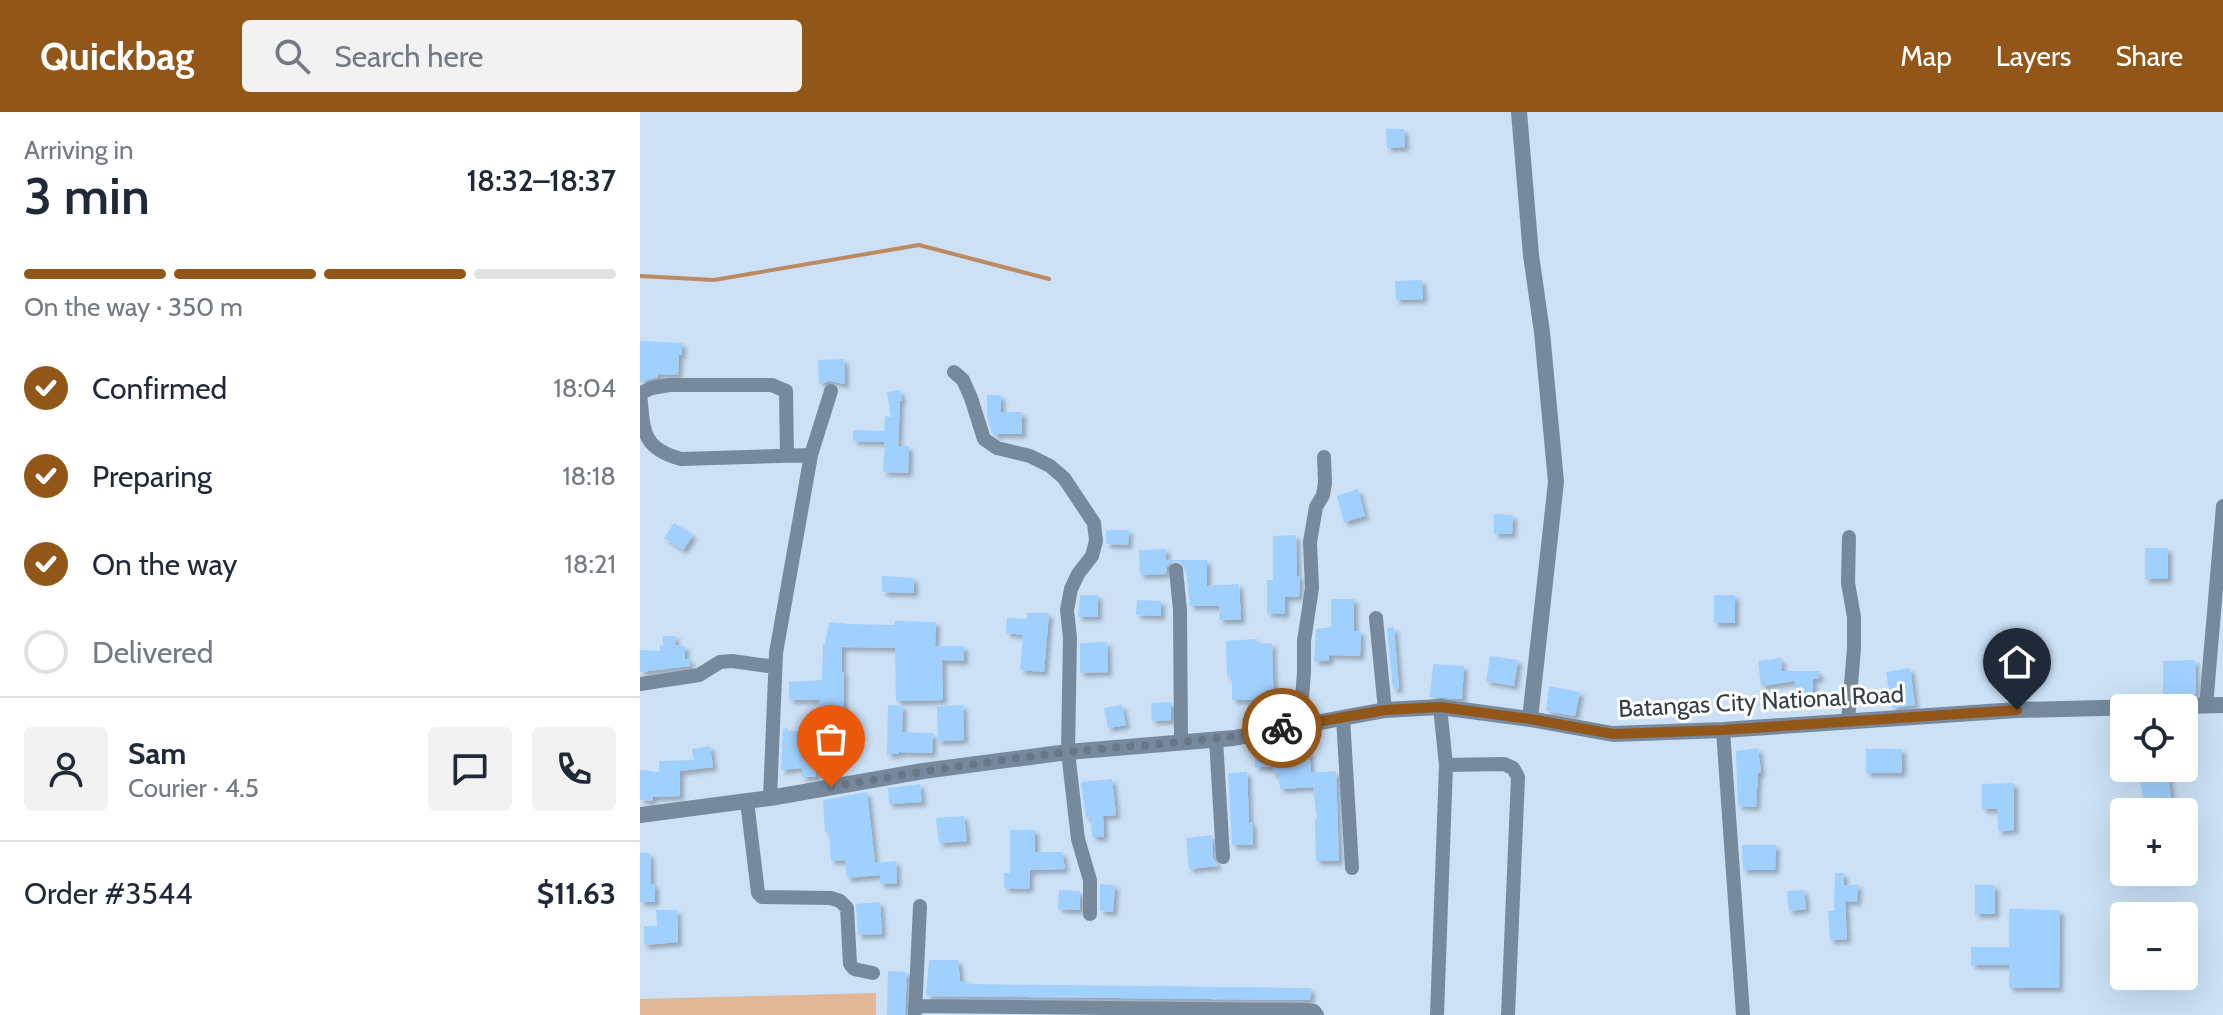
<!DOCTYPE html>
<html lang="en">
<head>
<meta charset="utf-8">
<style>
	:root { --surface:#fff; --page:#f2f2f3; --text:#1f2937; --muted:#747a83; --line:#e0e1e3; --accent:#935619 }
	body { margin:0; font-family:Cabin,sans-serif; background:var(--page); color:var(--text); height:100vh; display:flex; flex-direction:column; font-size:30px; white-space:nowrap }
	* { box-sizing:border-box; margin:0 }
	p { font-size:26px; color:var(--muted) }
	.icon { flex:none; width:44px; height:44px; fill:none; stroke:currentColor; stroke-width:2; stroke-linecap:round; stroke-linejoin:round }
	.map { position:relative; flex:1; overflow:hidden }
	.details { display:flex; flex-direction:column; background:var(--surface); width:640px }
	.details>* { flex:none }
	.buttons { position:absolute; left:1470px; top:582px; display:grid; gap:16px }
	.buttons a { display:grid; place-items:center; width:88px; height:88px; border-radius:8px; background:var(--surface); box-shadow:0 8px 32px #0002; font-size:40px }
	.pin { position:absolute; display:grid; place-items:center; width:68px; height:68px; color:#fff; margin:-82px -34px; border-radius:50% 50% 50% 0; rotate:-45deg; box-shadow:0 0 8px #0007 }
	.pin .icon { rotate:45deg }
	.courier { position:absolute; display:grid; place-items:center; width:80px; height:80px; margin:-40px; border:6px solid #935619; border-radius:50%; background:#fff; color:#222; box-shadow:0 2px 10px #0007 }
	.headline em { font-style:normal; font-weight:600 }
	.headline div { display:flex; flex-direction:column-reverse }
	.headline { display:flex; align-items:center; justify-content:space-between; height:136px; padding:0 24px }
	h1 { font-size:52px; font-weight:600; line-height:60px }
	.bar { display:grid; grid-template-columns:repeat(4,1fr); gap:12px 8px; align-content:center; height:96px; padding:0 24px }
	.bar i { height:10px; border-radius:6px; background:var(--line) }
	.bar .active { background:var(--accent) }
	.bar p { grid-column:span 4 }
	.line { display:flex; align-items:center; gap:20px; padding:0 24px; border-top:2px solid var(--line) }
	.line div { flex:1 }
	.round { display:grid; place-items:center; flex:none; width:84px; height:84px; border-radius:8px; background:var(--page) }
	ol { padding:0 24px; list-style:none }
	li { display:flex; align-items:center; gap:24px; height:88px }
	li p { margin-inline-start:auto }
	li .icon { padding:8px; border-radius:50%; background:var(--accent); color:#fff; stroke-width:4 }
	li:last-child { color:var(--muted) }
	li i { width:44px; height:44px; border:4px solid var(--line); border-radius:50% }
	header { display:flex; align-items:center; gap:48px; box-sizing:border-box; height:112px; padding:0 40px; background:var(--accent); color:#fff }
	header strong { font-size:38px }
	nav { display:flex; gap:44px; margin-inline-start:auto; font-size:28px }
	.search { width:560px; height:72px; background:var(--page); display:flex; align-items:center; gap:20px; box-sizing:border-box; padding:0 28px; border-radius:8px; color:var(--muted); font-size:30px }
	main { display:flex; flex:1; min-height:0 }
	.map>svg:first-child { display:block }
	.green { fill:#e2b795 }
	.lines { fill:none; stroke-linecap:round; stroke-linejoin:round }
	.stream { stroke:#bc8a61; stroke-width:4 }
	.building { fill:#a0d0fe; filter:url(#shadow) }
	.minor { stroke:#76899d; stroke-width:14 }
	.tertiary { stroke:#76899d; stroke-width:16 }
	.done { stroke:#6a7684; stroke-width:8; stroke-dasharray:0 14.4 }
	.route { stroke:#935619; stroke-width:10 }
	.labels { text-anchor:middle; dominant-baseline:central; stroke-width:6; stroke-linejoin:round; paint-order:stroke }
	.street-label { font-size:24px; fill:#353d46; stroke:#fff }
</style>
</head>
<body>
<header>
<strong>Quickbag</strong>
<div class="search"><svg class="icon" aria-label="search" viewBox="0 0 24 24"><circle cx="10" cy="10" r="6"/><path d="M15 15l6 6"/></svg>Search here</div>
<nav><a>Map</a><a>Layers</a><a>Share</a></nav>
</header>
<main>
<section class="details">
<div class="headline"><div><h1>3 min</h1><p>Arriving in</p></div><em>18:32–18:37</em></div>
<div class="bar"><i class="active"></i><i class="active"></i><i class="active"></i><i></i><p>On the way · 350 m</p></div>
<ol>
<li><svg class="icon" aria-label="check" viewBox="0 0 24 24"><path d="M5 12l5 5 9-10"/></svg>Confirmed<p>18:04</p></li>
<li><svg class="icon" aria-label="check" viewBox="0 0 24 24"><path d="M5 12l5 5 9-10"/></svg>Preparing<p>18:18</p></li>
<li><svg class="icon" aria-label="check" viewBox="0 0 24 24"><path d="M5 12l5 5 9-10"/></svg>On the way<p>18:21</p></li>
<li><i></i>Delivered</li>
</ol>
<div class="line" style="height:144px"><a class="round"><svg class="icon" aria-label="person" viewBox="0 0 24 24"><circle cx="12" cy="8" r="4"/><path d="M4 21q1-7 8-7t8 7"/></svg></a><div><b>Sam</b><p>Courier · 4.5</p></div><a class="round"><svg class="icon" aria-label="chat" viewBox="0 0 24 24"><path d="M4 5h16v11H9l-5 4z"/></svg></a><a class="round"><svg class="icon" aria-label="phone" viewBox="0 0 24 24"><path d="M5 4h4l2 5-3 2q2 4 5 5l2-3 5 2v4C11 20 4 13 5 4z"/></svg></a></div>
<div class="line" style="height:104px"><div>Order #3544</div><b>$11.63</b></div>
</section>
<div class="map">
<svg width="1583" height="903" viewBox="0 0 1583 903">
	<defs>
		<filter id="shadow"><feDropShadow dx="4" dy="4" stdDeviation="2" flood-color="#0004"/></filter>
	</defs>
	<rect width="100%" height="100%" fill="#cce1f6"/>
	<path class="green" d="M 236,881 L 236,903 L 0,903 L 0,887 Z"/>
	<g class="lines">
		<path class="stream" d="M 0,164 L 74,168 L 279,133 L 409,167"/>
	</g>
	<path class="building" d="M 746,17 L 764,17 L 765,35 L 747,36 Z
		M 782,168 L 783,187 L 756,188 L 755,169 Z
		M 0,229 L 42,231 L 42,243 L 39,243 L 38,263 L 18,262 L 18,265 L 0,270 Z
		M 204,247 L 205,272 L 190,269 L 179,272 L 178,248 Z
		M 260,278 L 262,289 L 260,289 L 258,334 L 269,334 L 268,361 L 243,360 L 245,330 L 213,329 L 213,318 L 244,319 L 245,304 L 251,305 L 247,280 Z
		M 347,283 L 361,283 L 361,300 L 382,300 L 382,322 L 358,322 L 358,324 L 352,321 L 347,304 Z
		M 718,377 L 725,404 L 704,410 L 697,384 Z
		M 854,402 L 873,403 L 872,422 L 854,422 Z
		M 34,411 L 53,423 L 43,438 L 24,426 Z
		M 466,418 L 489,418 L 488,433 L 466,432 Z
		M 656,423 L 657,464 L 660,464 L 659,485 L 645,485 L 645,502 L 627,501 L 627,468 L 633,468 L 633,424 Z
		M 1505,436 L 1528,436 L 1528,467 L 1505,467 Z
		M 526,437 L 526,448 L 567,448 L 567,474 L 599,472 L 601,508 L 579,508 L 580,494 L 550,494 L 546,457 L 539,449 L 530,450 L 527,455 L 526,462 L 500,463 L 499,438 Z
		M 242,464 L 274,466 L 274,481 L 242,480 Z
		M 440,483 L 458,483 L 458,505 L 438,505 Z
		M 1074,483 L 1095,483 L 1095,511 L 1074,511 Z
		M 691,487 L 714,487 L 714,519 L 721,519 L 720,544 L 689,543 L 689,549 L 674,549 L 676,517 L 691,515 Z
		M 497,488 L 521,489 L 521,504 L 496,503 Z
		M 387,501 L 409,501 L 404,560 L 380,558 L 383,523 L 366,521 L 367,506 L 387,507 Z
		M 255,509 L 296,510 L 295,534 L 324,534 L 324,549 L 302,548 L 303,588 L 256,589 L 255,536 L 202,535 L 202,560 L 204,560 L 203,614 L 179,613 L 180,588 L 149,588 L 149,570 L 182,568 L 183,532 L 185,532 L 189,510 L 208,512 L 254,513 Z
		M 754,515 L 759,577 L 753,577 L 747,516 Z
		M 23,524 L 36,524 L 35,533 L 45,534 L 45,547 L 50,547 L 50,554 L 0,560 L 0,538 L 20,539 L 20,533 L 23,533 Z
		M 617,527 L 617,532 L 632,531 L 634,601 L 620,601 L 620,588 L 592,588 L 592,563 L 587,564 L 586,529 Z
		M 467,530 L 468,560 L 440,561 L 440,531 Z
		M 850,544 L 878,548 L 874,574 L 846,569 Z
		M 1141,546 L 1142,559 L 1179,559 L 1179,566 L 1173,567 L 1173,588 L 1155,588 L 1155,569 L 1121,574 L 1118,549 Z
		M 1555,548 L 1556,582 L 1523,583 L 1523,549 Z
		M 793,552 L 824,554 L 822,587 L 790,585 Z
		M 1270,556 L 1275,593 L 1252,596 L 1246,560 Z
		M 909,574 L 940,580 L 935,604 L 906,599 Z
		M 531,590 L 531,608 L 512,609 L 511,591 Z
		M 248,593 L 263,594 L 262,620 L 293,621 L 292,641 L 259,640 L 259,642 L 247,642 Z
		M 323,593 L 324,628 L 298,629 L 297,594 Z
		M 482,593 L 486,613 L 468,616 L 464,596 Z
		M 148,616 L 148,619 L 184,619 L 187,641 L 176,642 L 176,665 L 162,665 L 162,656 L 141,658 L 143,617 Z
		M 70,634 L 73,655 L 40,659 L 40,684 L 13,685 L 12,689 L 0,688 L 0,658 L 19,660 L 19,649 L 54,648 L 52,637 Z
		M 615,636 L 631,636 L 631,641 L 669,638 L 671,661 L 696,659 L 699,749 L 676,749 L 675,707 L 677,707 L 673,675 L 640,677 L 639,663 L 633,662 L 633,655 L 615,655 Z
		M 1118,636 L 1121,660 L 1118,661 L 1116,695 L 1098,694 L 1096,639 Z
		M 1226,637 L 1262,637 L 1262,661 L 1226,661 Z
		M 607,660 L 609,710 L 612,710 L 613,733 L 592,733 L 588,661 Z
		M 1528,664 L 1532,691 L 1505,696 L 1500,668 Z
		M 472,667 L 476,703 L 463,704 L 464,725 L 452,725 L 451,705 L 446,706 L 441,670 Z
		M 1374,671 L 1374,718 L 1358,719 L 1357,697 L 1342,697 L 1342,672 Z
		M 280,672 L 282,690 L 249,692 L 248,676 Z
		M 227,680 L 235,751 L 256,749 L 257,771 L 240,772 L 240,763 L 207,766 L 205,748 L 191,749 L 189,720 L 185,720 L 183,688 Z
		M 324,704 L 327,729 L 299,731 L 296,706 Z
		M 370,718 L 395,718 L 395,740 L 422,740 L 425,757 L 390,758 L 389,777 L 364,776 L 364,761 L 370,761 Z
		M 572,723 L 573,746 L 578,754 L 549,757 L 546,726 Z
		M 1102,733 L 1136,733 L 1135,758 L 1103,758 Z
		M 0,741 L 10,741 L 11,772 L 15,772 L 15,790 L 0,790 Z
		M 1195,761 L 1204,761 L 1204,774 L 1218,772 L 1217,790 L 1205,789 L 1207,827 L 1190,828 L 1188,799 L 1194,799 Z
		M 460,772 L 475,773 L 473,800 L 460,799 Z
		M 1335,773 L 1355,773 L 1355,802 L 1335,802 Z
		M 419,778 L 440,779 L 440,798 L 418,797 Z
		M 1164,778 L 1166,797 L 1149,799 L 1147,779 Z
		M 240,790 L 242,822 L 218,823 L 216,792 Z
		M 1369,797 L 1420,798 L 1419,876 L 1369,876 L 1369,853 L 1331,853 L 1331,835 L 1369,835 Z
		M 16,798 L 37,798 L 38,830 L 4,833 L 4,814 L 17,814 Z
		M 289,848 L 318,848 L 320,869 L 327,869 L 327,872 L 671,876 L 670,888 L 286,884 Z
		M 248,859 L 267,860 L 265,903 L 247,903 Z"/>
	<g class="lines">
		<path class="minor" d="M 314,260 L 323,268 L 331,286 L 344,327 L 357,336 L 390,344 L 410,354 L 424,366 L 454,411 L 456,429 L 452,444 L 438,462 L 431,477 L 427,498 L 430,526 L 428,640 L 438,727 L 450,768 L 450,802
			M 0,281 C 4,317 0,336 41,347 L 171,343 L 136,541 L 130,686
			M 1,281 L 12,276 L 29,273 L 132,273 L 146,279 L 147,343
			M 171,343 L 191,279
			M 536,458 L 540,498 L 541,630
			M 736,506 L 745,598
			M 0,572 L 59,563 L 80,550 L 92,549 L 135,555
			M 1566,594 L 1583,394
			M 703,606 L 712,756
			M 1208,609 L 1214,536 L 1214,505 L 1208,471 L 1209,425
			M 660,613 L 664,560 L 664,529 L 672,476 L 670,430 L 676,395 L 683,383 L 685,371 L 684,345
			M 1083,618 L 1103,903
			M 576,627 L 583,745
			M 806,653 L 864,652 L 873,656 L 878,665 L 868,903
			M 107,689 L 118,781 L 122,785 L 191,786 L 200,789 L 207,796 L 210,852 L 214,857 L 233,861
			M 275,894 L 667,898 L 674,899 L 677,903
			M 275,901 L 280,794
			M 797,903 L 806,653 L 800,595"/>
		<path class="tertiary" d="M 879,0 L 891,143 L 902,220 L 916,370 L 890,607
			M 0,703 L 130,686 L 283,659 L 428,640 L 594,626 L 745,598 L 800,595 L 890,607 L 973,622 L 1083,618 L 1377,598 L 1583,593"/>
	</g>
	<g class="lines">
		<path class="done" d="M 191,675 C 276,660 361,647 447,638 C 512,632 578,629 642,616"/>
		<path class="route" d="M 642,616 L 745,598 L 800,595 L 890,607 L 973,622 L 1083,618 L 1377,598"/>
	</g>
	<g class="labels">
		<g class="street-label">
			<text transform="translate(1121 589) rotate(-3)">Batangas City National Road</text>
		</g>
	</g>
</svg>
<div class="buttons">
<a><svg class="icon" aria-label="locate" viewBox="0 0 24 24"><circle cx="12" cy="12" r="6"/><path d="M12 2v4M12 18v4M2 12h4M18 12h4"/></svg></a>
<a>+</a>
<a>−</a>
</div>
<div class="pin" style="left:191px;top:675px;background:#ea580c"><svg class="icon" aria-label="bag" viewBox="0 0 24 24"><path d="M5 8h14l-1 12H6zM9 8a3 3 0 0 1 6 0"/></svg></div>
<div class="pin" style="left:1377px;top:598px;background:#1f2937"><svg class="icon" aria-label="home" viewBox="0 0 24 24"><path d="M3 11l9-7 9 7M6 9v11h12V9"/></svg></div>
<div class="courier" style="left:642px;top:616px"><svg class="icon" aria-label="bike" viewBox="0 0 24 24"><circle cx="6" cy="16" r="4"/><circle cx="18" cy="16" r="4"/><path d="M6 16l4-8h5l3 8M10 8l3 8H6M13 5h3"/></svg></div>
</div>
</main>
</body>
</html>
